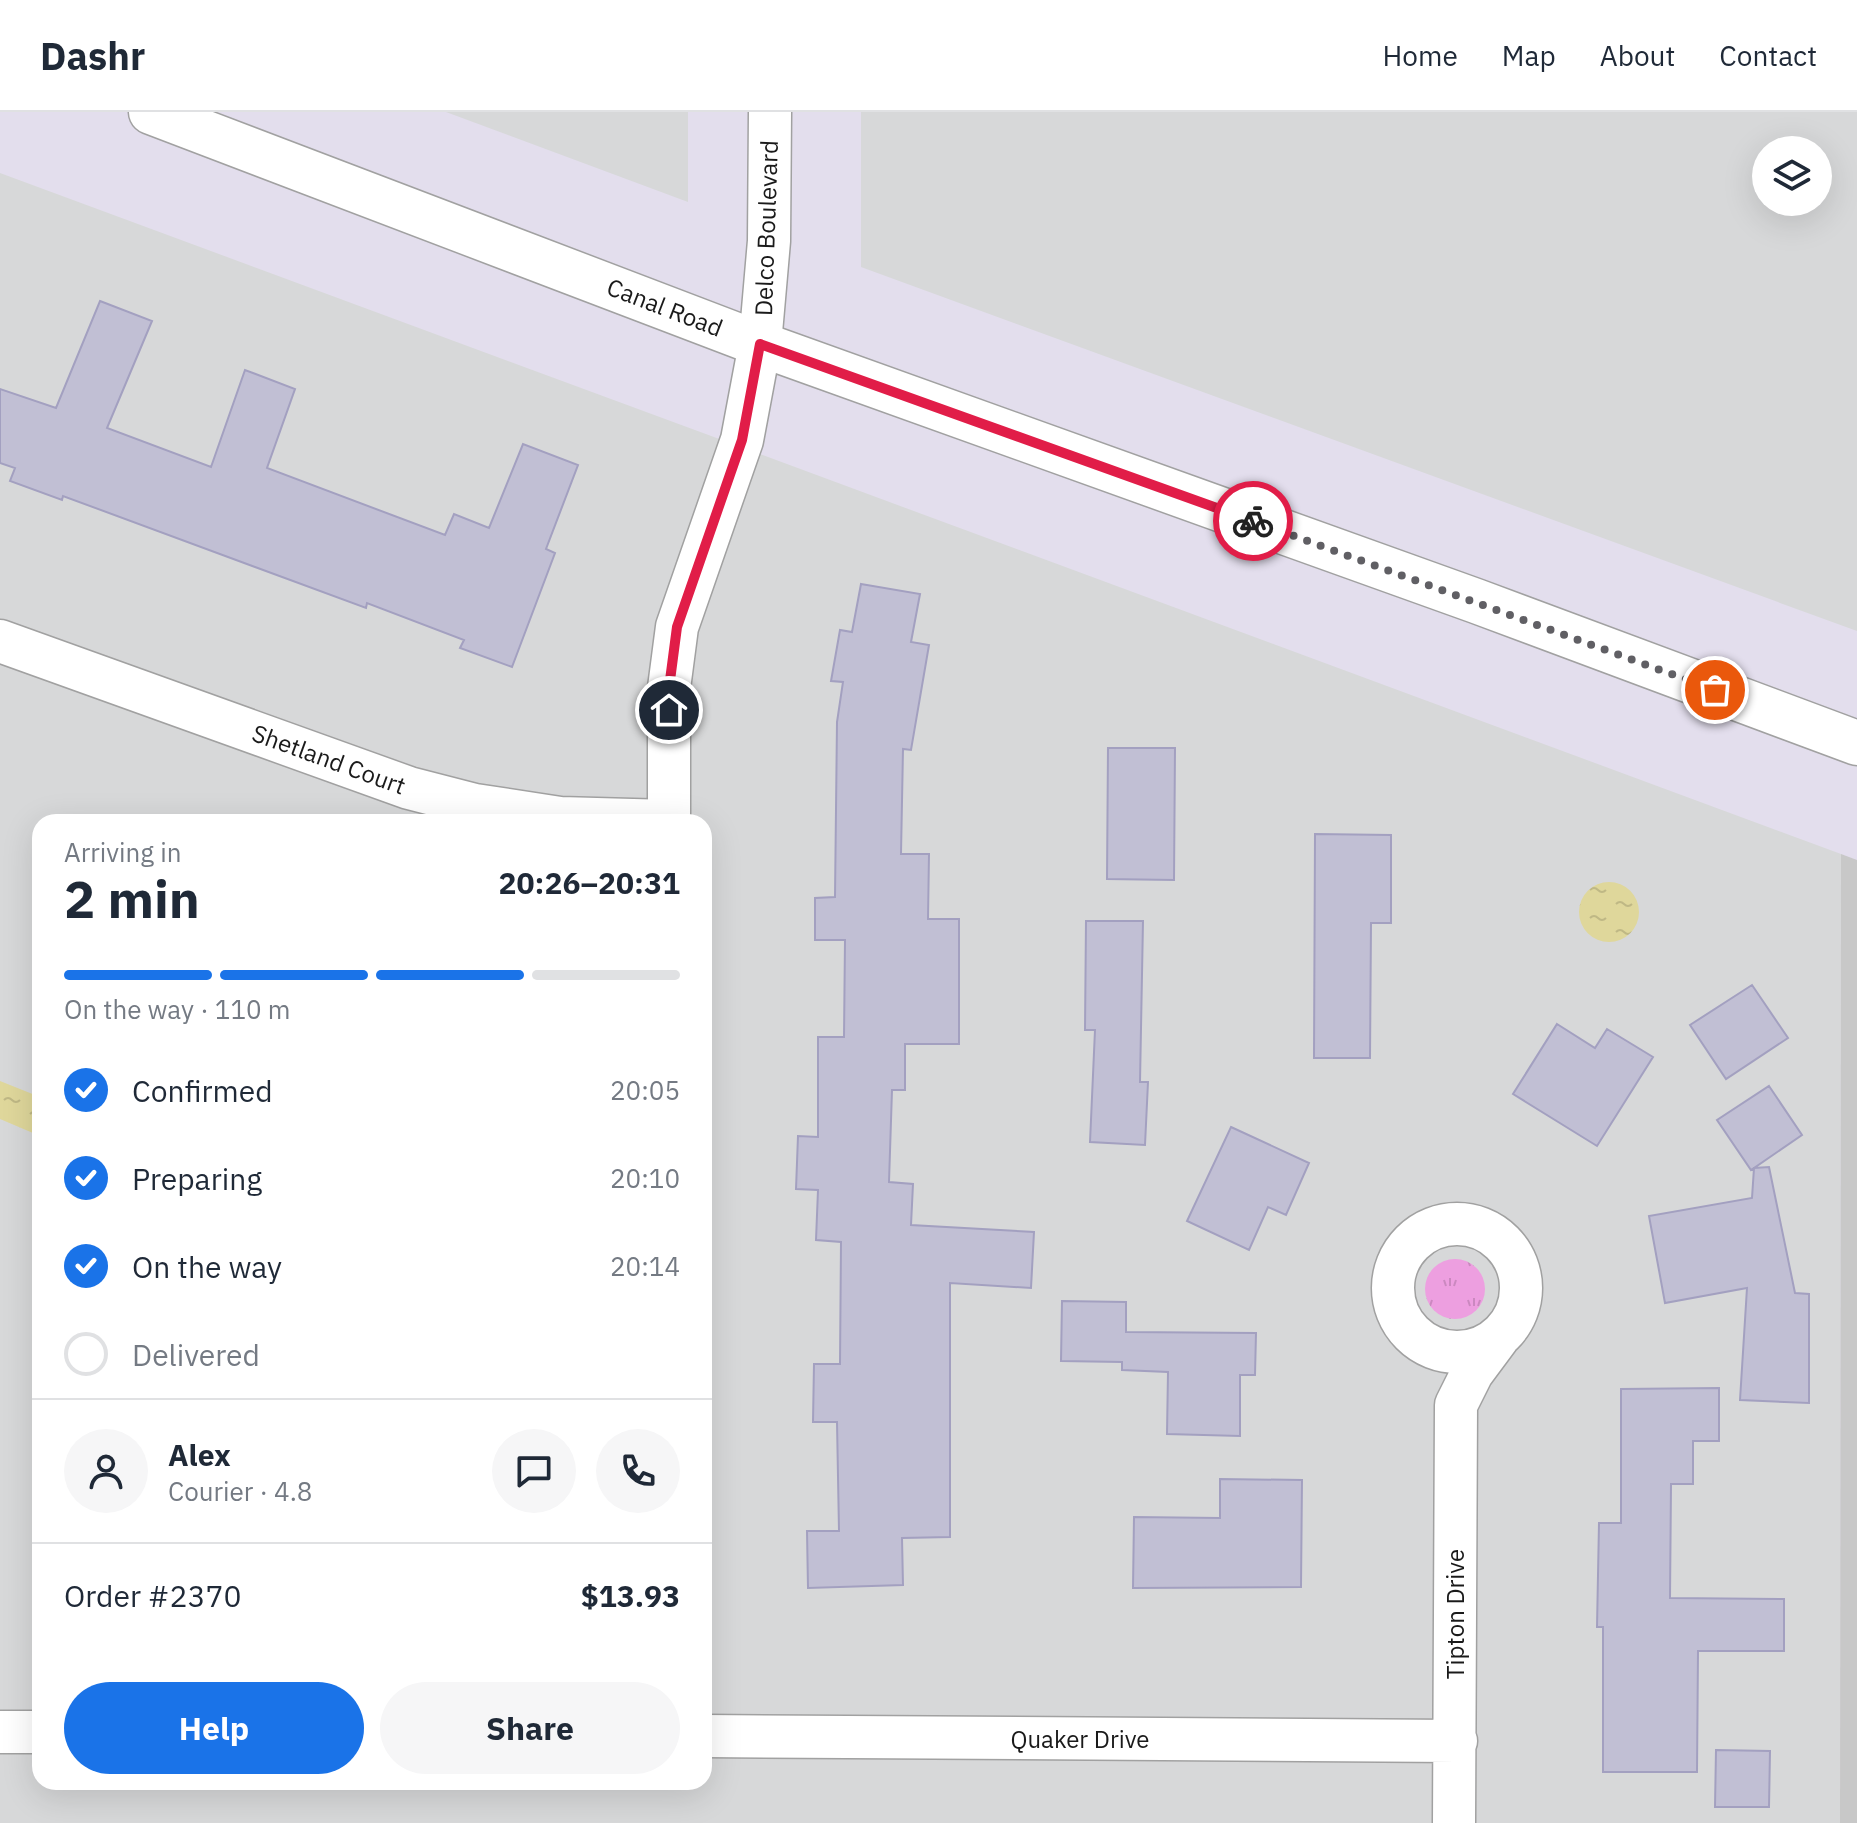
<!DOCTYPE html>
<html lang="en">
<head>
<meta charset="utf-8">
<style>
	:root { --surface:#fff; --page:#f6f6f7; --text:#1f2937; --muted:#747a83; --line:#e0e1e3; --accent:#1a73e8 }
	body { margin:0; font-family:"IBM Plex Sans",sans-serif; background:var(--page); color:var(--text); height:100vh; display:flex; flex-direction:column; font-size:30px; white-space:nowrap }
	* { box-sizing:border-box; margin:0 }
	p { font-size:26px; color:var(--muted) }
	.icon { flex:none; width:44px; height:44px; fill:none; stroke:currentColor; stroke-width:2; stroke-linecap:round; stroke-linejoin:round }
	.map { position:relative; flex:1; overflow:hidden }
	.drawer { position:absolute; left:32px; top:702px; width:680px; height:976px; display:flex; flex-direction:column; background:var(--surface); border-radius:24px; box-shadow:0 8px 32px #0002 }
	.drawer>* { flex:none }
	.tools { position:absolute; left:1752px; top:24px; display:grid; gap:16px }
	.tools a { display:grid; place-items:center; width:80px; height:80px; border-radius:50%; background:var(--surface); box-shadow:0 8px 32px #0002; font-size:40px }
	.pin { position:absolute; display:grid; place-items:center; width:68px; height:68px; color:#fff; margin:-34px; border:4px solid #fff; border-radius:50%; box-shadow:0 2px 8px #0007 }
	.courier { position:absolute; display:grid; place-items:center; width:80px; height:80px; margin:-40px; border:6px solid #e11d48; border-radius:50%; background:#fff; color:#222; box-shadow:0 2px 10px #0007 }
	.overview em { font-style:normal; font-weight:700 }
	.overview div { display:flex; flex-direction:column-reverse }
	.overview { display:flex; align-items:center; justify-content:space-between; height:136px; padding:0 32px }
	h1 { font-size:52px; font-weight:700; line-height:60px }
	.bar { display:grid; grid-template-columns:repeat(4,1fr); gap:12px 8px; align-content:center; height:96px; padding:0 32px }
	.bar i { height:10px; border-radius:6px; background:var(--line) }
	.bar .active { background:var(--accent) }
	.bar p { grid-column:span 4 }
	.line { display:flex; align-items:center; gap:20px; padding:0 32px; border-top:2px solid var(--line) }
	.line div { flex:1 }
	.round { display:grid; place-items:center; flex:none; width:84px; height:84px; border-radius:42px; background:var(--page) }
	ol { padding:0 32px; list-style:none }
	li { display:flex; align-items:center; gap:24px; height:88px }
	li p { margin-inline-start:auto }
	li .icon { padding:8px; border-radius:50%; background:var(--accent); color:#fff; stroke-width:4 }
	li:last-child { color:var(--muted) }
	li i { width:44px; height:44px; border:4px solid var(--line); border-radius:50% }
	.action { display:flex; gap:16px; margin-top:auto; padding:16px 32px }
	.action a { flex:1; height:92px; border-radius:48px; background:var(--accent); color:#fff; font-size:32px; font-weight:700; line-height:92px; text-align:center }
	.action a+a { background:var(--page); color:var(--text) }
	header { display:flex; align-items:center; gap:48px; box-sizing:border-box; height:112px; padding:0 40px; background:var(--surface); border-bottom:2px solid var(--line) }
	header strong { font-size:38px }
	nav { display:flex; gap:44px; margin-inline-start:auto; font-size:28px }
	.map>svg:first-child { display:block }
	.residential { fill:#d7d8d9; fill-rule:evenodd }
	.religious { fill:#c8c8c8 }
	.grass { fill:url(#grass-tufts) }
	.water { fill:url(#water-ripples) }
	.building { fill:#c1bfd4; stroke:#a3a0c0; stroke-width:2 }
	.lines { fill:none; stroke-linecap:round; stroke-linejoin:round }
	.minor-casing { stroke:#a1a1a1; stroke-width:45 }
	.tertiary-casing { stroke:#a1a1a1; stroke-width:47 }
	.minor { stroke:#fff; stroke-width:42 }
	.tertiary { stroke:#fff; stroke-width:44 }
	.done { stroke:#605f64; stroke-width:8; stroke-dasharray:0 14.4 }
	.route { stroke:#e11d48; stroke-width:10 }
	.labels { text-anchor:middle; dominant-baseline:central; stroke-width:6; stroke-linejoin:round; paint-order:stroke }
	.street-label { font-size:24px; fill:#1a1a1a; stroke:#fff }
</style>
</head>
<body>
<header>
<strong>Dashr</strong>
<nav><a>Home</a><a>Map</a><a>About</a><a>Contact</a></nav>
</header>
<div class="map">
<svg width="1857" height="1711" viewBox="0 0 1857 1711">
	<defs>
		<pattern id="grass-tufts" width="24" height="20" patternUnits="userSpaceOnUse" patternTransform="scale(2)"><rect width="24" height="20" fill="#ed9fe0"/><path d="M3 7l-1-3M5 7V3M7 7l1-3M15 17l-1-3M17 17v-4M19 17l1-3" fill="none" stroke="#cb88c0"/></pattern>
		<pattern id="water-ripples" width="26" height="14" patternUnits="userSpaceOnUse" patternTransform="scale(2)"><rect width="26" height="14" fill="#dfd79b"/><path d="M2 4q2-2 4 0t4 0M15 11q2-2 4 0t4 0" fill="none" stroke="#bfb885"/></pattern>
	</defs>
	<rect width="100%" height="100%" fill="#e3deed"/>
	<path class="residential" d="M 446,0 L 688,0 L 688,90 Z
		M 861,0 L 1857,0 L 1857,519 L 861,155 ZM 1818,38 L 1818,90 L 1766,90 L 1766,38 Z
		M 0,61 L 1841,742 L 1840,1711 L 0,1711 ZM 40,710 L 704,710 L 704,1670 L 40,1670 Z"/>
	<path class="religious" d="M 1841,742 L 1857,748 L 1857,1711 L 1840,1711 Z"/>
	<path class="grass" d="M1425 1177a30 30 0 1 1 60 0a30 30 0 1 1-60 0Z"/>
	<path class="water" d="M1579 800a30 30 0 1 1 60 0a30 30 0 1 1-60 0Z
		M 0,969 L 40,985 L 40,1024 L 0,1007 Z"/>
	<path class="building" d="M 100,189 L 152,209 L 107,316 L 211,355 L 245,258 L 295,277 L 267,356 L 445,423 L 454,402 L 489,416 L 523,332 L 578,353 L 546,437 L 555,441 L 512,555 L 460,536 L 464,528 L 367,491 L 366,496 L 63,384 L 62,388 L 10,369 L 15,356 L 0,351 L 0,277 L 56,296 Z
		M 861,472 L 920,482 L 911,530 L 929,533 L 911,638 L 903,637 L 901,742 L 929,742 L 928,807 L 959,807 L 959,932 L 905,932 L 905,978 L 892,978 L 889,1070 L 913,1072 L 911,1113 L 1034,1120 L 1031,1176 L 950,1171 L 950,1425 L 902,1426 L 903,1473 L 808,1476 L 807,1419 L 839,1419 L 837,1310 L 813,1310 L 814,1252 L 840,1252 L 841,1130 L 816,1128 L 818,1078 L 796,1077 L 798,1024 L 818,1025 L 818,925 L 844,925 L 845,828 L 815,828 L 815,786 L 835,785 L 837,610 L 843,570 L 831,569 L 840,518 L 852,520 Z
		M 1108,636 L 1175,636 L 1174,768 L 1107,767 Z
		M 1315,722 L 1391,723 L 1391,811 L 1371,811 L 1370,946 L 1314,946 Z
		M 1086,809 L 1143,809 L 1140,970 L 1148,970 L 1145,1033 L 1090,1030 L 1095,918 L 1085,918 Z
		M 1752,873 L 1788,926 L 1726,967 L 1690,913 Z
		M 1557,912 L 1595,936 L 1607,917 L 1653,945 L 1597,1034 L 1513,982 Z
		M 1769,974 L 1802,1023 L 1751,1058 L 1717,1008 Z
		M 1231,1015 L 1309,1051 L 1286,1103 L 1268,1095 L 1249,1138 L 1187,1109 Z
		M 1769,1055 L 1795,1181 L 1809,1182 L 1809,1291 L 1740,1288 L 1747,1176 L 1665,1191 L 1649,1104 L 1752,1086 L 1754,1056 Z
		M 1062,1189 L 1126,1190 L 1126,1220 L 1256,1221 L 1255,1263 L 1240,1263 L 1240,1324 L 1167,1322 L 1168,1260 L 1122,1258 L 1122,1250 L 1061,1249 Z
		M 1719,1276 L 1719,1329 L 1693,1329 L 1693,1372 L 1671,1372 L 1670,1486 L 1784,1487 L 1784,1539 L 1698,1539 L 1697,1660 L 1603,1660 L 1603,1515 L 1597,1515 L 1599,1411 L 1621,1411 L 1621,1277 Z
		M 1220,1367 L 1302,1368 L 1301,1475 L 1133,1476 L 1134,1405 L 1220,1406 Z
		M 1716,1638 L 1770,1639 L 1769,1695 L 1715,1695 Z"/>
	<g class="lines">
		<g class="minor-casing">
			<path id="minor" d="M 0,529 L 409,676 L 475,693 L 560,706 L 669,709
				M 669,710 L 669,576 L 677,515 L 742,328 L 760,232 L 769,129 L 770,0
				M1393 1176a64 64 0 1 1 128 0a64 64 0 1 1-128 0Z
				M 0,1620 L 40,1620
				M 704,1624 L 1456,1629
				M 1454,1711 L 1456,1293 L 1472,1261 L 1498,1226"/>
		</g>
		<g class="tertiary-casing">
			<path id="tertiary" d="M 151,0 L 760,232 L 1476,489 L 1857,631"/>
		</g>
		<use href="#minor" class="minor"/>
		<use href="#tertiary" class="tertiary"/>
	</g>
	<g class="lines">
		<path class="done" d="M 1253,409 L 1715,578"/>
		<path class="route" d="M 669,598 L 669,576 L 677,515 L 742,328 L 760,232 L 1253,409"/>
	</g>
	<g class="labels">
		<g class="street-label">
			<text transform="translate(766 116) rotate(-88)">Delco Boulevard</text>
			<text transform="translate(665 195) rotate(21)">Canal Road</text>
			<text transform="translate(329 647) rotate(20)">Shetland Court</text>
			<text transform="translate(1455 1502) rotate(-90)">Tipton Drive</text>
			<text x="1080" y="1627">Quaker Drive</text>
		</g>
	</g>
</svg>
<div class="tools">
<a><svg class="icon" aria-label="layers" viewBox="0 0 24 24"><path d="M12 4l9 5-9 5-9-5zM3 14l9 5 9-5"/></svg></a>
</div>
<div class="pin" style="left:1715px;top:578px;background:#ea580c"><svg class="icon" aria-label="bag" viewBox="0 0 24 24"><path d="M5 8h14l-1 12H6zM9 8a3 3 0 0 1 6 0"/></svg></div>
<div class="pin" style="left:669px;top:598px;background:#1f2937"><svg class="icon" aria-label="home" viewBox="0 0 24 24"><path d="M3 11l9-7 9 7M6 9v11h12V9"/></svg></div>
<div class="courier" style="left:1253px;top:409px"><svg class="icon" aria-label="bike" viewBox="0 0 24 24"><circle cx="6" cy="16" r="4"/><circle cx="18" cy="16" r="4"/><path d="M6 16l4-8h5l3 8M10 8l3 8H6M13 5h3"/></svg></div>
<section class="drawer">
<div class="overview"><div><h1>2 min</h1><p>Arriving in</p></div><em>20:26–20:31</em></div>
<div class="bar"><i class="active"></i><i class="active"></i><i class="active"></i><i></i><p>On the way · 110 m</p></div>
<ol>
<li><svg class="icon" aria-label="check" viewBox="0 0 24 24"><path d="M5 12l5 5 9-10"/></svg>Confirmed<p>20:05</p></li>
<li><svg class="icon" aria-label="check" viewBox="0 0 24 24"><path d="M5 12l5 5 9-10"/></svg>Preparing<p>20:10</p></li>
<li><svg class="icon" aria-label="check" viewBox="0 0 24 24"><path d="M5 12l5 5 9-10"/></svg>On the way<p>20:14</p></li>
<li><i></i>Delivered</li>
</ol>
<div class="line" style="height:144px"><a class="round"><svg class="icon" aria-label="person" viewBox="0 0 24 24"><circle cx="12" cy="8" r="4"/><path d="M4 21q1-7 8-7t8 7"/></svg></a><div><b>Alex</b><p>Courier · 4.8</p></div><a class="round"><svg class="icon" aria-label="chat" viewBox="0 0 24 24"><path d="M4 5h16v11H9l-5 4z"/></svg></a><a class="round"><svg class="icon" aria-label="phone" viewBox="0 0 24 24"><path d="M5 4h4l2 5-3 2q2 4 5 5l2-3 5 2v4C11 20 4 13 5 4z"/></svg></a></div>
<div class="line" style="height:104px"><div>Order #2370</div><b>$13.93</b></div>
<div class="action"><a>Help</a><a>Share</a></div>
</section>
</div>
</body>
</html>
